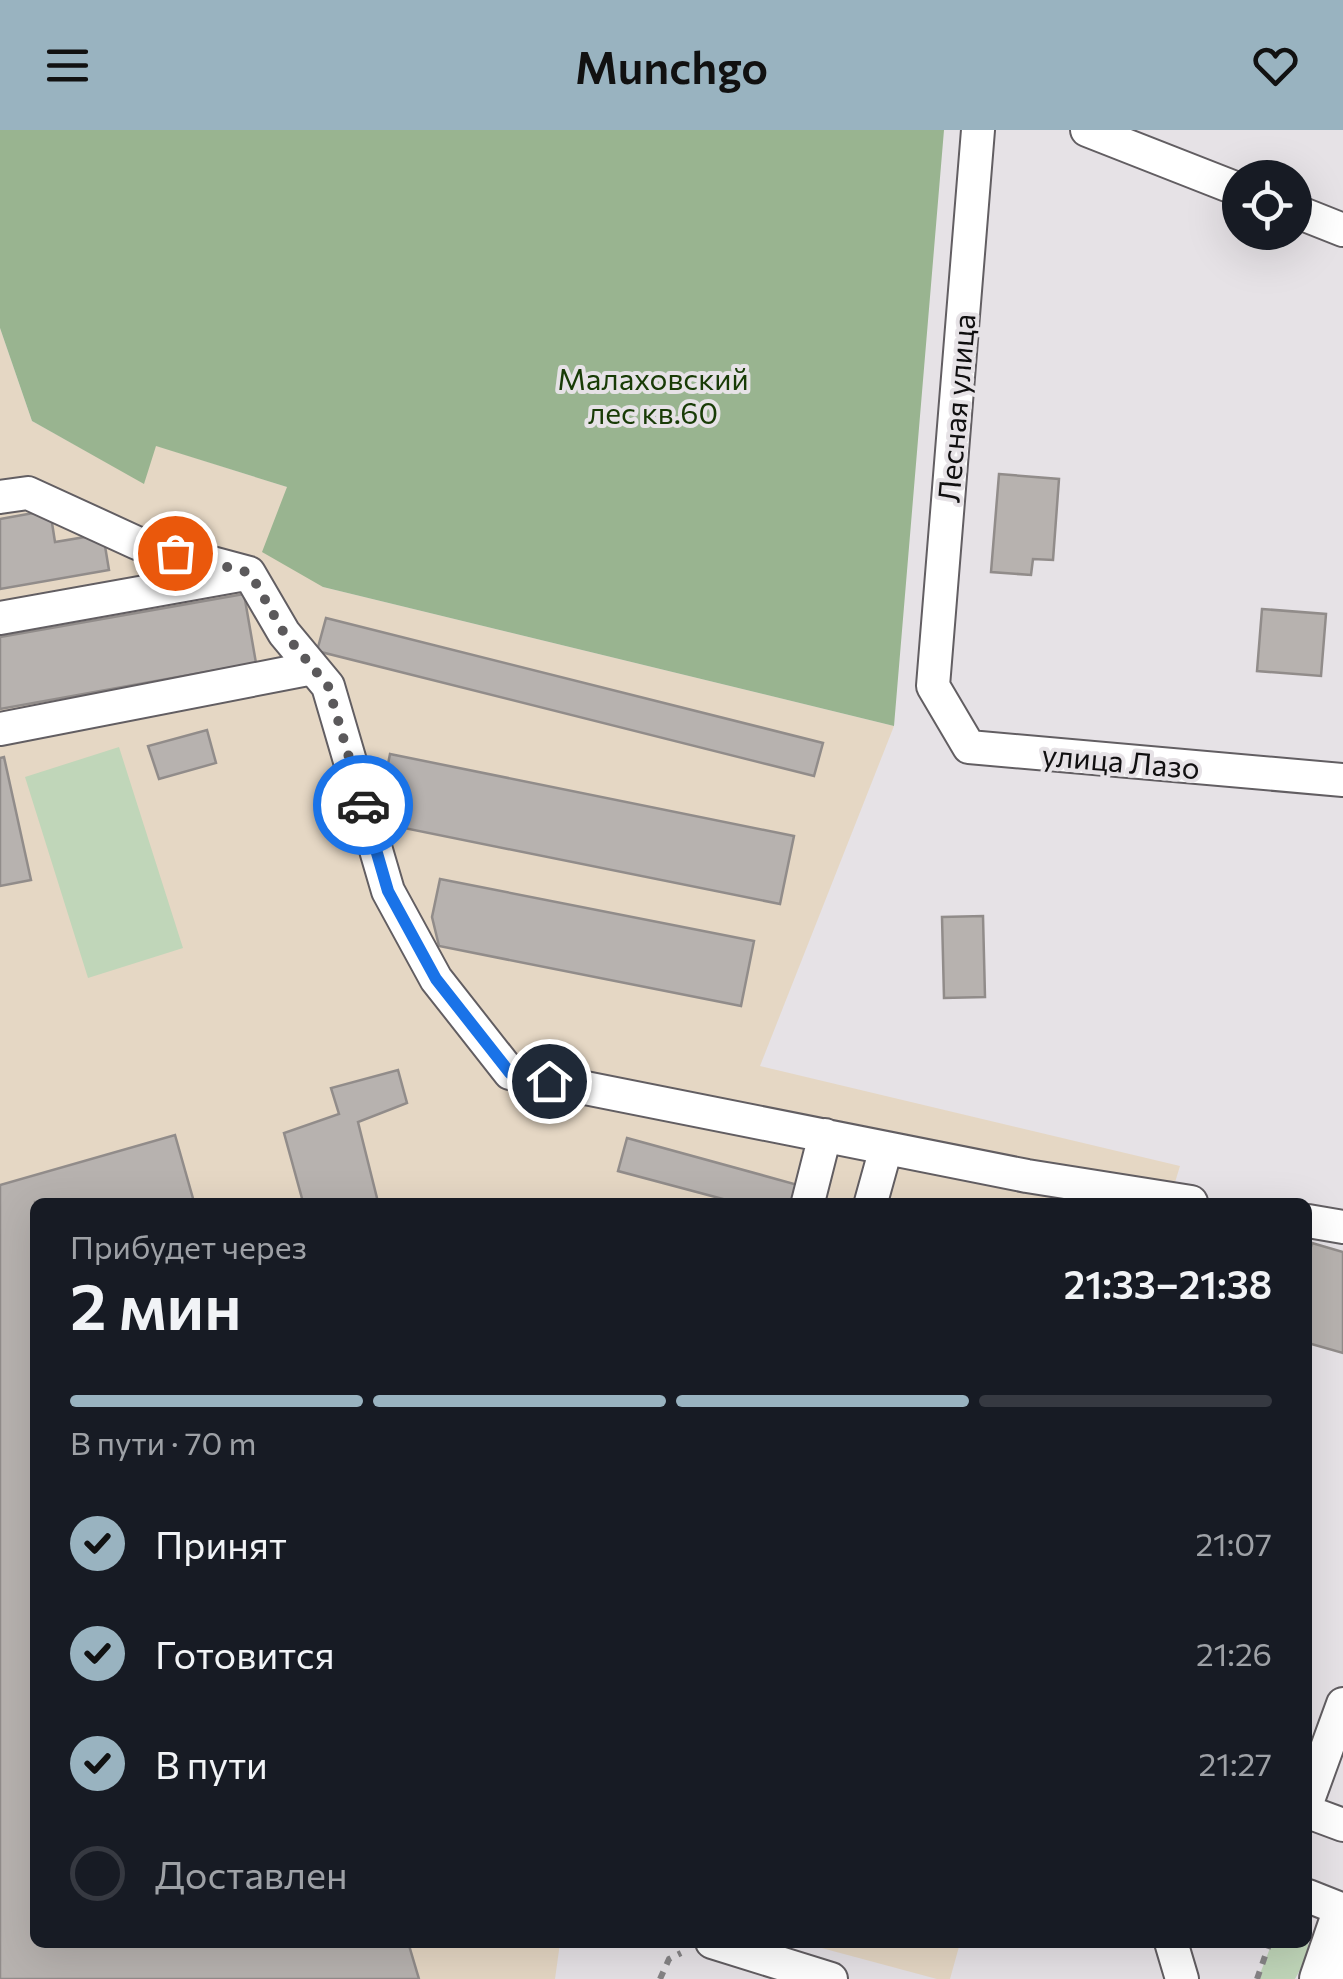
<!DOCTYPE html>
<html lang="ru">
<head>
<meta charset="utf-8">
<style>
	:root { --surface:#171b24; --page:#242831; --text:#f1f3f6; --muted:#9ea1a6; --line:#363941; --accent:#99b3c0 }
	body { margin:0; font-family:Commissioner,sans-serif; background:var(--page); color:var(--text); height:100vh; display:flex; flex-direction:column; font-size:38px; white-space:nowrap }
	* { box-sizing:border-box; margin:0 }
	p { font-size:32px; color:var(--muted) }
	.icon { flex:none; width:55px; height:55px; fill:none; stroke:currentColor; stroke-width:2; stroke-linecap:round; stroke-linejoin:round }
	.map { position:relative; flex:1; overflow:hidden }
	.drawer { position:absolute; left:30px; top:1068px; width:1282px; height:750px; display:flex; flex-direction:column; background:var(--surface); border-radius:15px; box-shadow:0 10px 40px #0002 }
	.drawer>* { flex:none }
	.fabs { position:absolute; left:1222px; top:30px; display:grid; gap:20px }
	.fabs a { display:grid; place-items:center; width:90px; height:90px; border-radius:50%; background:var(--surface); box-shadow:0 10px 40px #0002; font-size:50px }
	.pin { position:absolute; display:grid; place-items:center; width:85px; height:85px; color:#fff; margin:-42px; border:5px solid #fff; border-radius:50%; box-shadow:0 2px 10px #0007 }
	.courier { position:absolute; display:grid; place-items:center; width:100px; height:100px; margin:-50px; border:8px solid #1a73e8; border-radius:50%; background:#fff; color:#222; box-shadow:0 2px 12px #0007 }
	.summary em { font-style:normal; font-weight:600 }
	.summary div { display:flex; flex-direction:column-reverse }
	.summary { display:flex; align-items:center; justify-content:space-between; height:170px; padding:0 40px }
	h1 { font-size:65px; font-weight:600; line-height:75px }
	.bar { display:grid; grid-template-columns:repeat(4,1fr); gap:15px 10px; align-content:center; height:120px; padding:0 40px }
	.bar i { height:12px; border-radius:8px; background:var(--line) }
	.bar .on { background:var(--accent) }
	.bar p { grid-column:span 4 }
	ol { padding:0 40px; list-style:none }
	li { display:flex; align-items:center; gap:30px; height:110px }
	li p { margin-inline-start:auto }
	li .icon { padding:10px; border-radius:50%; background:var(--accent); color:#111; stroke-width:4 }
	li:last-child { color:var(--muted) }
	li i { width:55px; height:55px; border:5px solid var(--line); border-radius:50% }
	header { display:flex; justify-content:space-between; align-items:center; height:130px; padding:0 40px; background:var(--accent); color:#111; font-size:45px; font-weight:600 }
	.map>svg:first-child { display:block }
	.industrial { fill:#e5d7c4 }
	.green { fill:#c0d6b9 }
	.forest { fill:#99b490 }
	.building { fill:#b7b2af; stroke:#918c8a; stroke-width:2.5 }
	.lines { fill:none; stroke-linecap:round; stroke-linejoin:round }
	.minor-casing { stroke:#625e62; stroke-width:36 }
	.major-casing { stroke:#625e62; stroke-width:46 }
	.path { stroke:#868486; stroke-width:6; stroke-dasharray:8 8; stroke-linecap:butt }
	.minor { stroke:#fff; stroke-width:32 }
	.major { stroke:#fff; stroke-width:42 }
	.done { stroke:#5b595b; stroke-width:10; stroke-dasharray:0 18 }
	.route { stroke:#1a73e8; stroke-width:12 }
	.labels { text-anchor:middle; dominant-baseline:central; stroke-width:8; stroke-linejoin:round; paint-order:stroke }
	.park-label { font-size:30px; fill:#183b06; stroke:#e6e2e6 }
	.street-label { font-size:30px; fill:#100f10; stroke:#e6e2e6 }
</style>
</head>
<body>
<header><svg class="icon" aria-label="menu" viewBox="0 0 24 24"><path d="M4 6h16M4 12h16M4 18h16"/></svg>Munchgo<svg class="icon" aria-label="heart" viewBox="0 0 24 24"><path d="M12 20l-8-8c-3-5 5-10 8-4 3-6 11-1 8 4z"/></svg></header>
<div class="map">
<svg width="1343" height="1849" viewBox="0 0 1343 1849">
	<rect width="100%" height="100%" fill="#e6e2e6"/>
	<path class="industrial" d="M 0,198 L 32,291 L 144,353 L 155,315 L 287,357 L 323,457 L 894,596 L 760,936 L 1180,1036 L 1169,1072 L 35,1072 L 35,1812 L 560,1813 L 555,1849 L 0,1849 Z
		M 803,1813 L 960,1813 L 950,1849 L 937,1849 Z"/>
	<path class="green" d="M 119,617 L 183,818 L 88,848 L 25,647 Z
		M 1308,1796 C 1311,1815 1305,1832 1295,1849 L 1258,1849 L 1272,1813 L 1308,1812 Z"/>
	<path class="forest" d="M 0,0 L 944,0 L 894,596 L 323,457 L 262,422 L 287,357 L 156,316 L 144,354 L 32,291 L 0,198 Z"/>
	<path class="building" d="M 999,344 L 1059,349 L 1053,430 L 1033,429 L 1031,445 L 991,442 Z
		M 50,380 L 55,412 L 103,404 L 109,440 L 0,459 L 0,389 Z
		M 244,464 L 256,533 L 0,579 L 0,507 Z
		M 1262,479 L 1326,484 L 1321,546 L 1257,541 Z
		M 326,488 L 823,613 L 814,646 L 317,521 Z
		M 207,600 L 216,633 L 159,649 L 148,616 Z
		M 390,624 L 794,706 L 780,774 L 399,697 L 383,659 Z
		M 4,627 L 31,750 L 0,756 L 0,628 Z
		M 440,749 L 754,811 L 741,876 L 439,816 L 432,787 Z
		M 983,786 L 985,867 L 944,868 L 942,787 Z
		M 398,940 L 407,973 L 358,992 L 378,1072 L 303,1072 L 284,1003 L 339,984 L 331,958 Z
		M 175,1005 L 194,1072 L 35,1072 L 35,1812 L 408,1812 L 419,1849 L 0,1849 L 0,1055 Z
		M 627,1008 L 798,1055 L 793,1072 L 734,1072 L 618,1041 Z
		M 1312,1113 L 1343,1122 L 1343,1223 L 1308,1213 L 1308,1128 Z"/>
	<g class="lines">
		<g class="minor-casing">
			<path id="minor" d="M 978,0 L 933,556 L 969,617 L 1343,650
				M 1087,0 L 1240,60
				M 1295,81 L 1343,100
				M 0,367 L 28,363 L 137,413 L 249,443 L 284,503 L 328,556 L 388,761 L 436,849 L 510,943 L 1027,1046 L 1191,1072
				M 0,488 L 240,445
				M 0,599 L 313,538
				M 808,1072 L 825,1005
				M 871,1072 L 886,1018
				M 1308,1091 L 1343,1097
				M 1308,1670 L 1343,1574
				M 1308,1682 L 1343,1695
				M 1308,1766 L 1343,1780
				M 712,1812 L 831,1849
				M 1171,1812 L 1182,1849"/>
		</g>
		<g class="major-casing">
			<path id="major" d="M 1321,1849 L 1343,1785"/>
		</g>
		<path class="path" d="M 660,1849 L 669,1829 L 681,1823
			M 1257,1849 L 1270,1812"/>
		<use href="#minor" class="minor"/>
		<use href="#major" class="major"/>
	</g>
	<g class="lines">
		<path class="done" d="M 175,423 L 250,443 L 284,503 L 328,556 L 363,675"/>
		<path class="route" d="M 363,675 L 388,761 L 436,849 L 510,943 L 549,951"/>
	</g>
	<g class="labels">
		<g class="park-label">
			<text x="653" y="247">Малаховский<tspan x="653" dy="34">лес кв.60</tspan></text>
		</g>
		<g class="street-label">
			<text transform="translate(955 278) rotate(-85)">Лесная улица</text>
			<text transform="translate(1121 630) rotate(5)">улица Лазо</text>
		</g>
	</g>
</svg>
<div class="fabs">
<a><svg class="icon" aria-label="locate" viewBox="0 0 24 24"><circle cx="12" cy="12" r="6"/><path d="M12 2v4M12 18v4M2 12h4M18 12h4"/></svg></a>
</div>
<div class="pin" style="left:175px;top:423px;background:#ea580c"><svg class="icon" aria-label="bag" viewBox="0 0 24 24"><path d="M5 8h14l-1 12H6zM9 8a3 3 0 0 1 6 0"/></svg></div>
<div class="pin" style="left:549px;top:951px;background:#1f2937"><svg class="icon" aria-label="home" viewBox="0 0 24 24"><path d="M3 11l9-7 9 7M6 9v11h12V9"/></svg></div>
<div class="courier" style="left:363px;top:675px"><svg class="icon" aria-label="car" viewBox="0 0 24 24"><path d="M5 17H2v-5l4-1 3-4h7l3 4 3 1v5h-3M9 17h6M6 11h13"/><circle cx="7" cy="17" r="2"/><circle cx="17" cy="17" r="2"/></svg></div>
<section class="drawer">
<div class="summary"><div><h1>2 мин</h1><p>Прибудет через</p></div><em>21:33–21:38</em></div>
<div class="bar"><i class="on"></i><i class="on"></i><i class="on"></i><i></i><p>В пути · 70 m</p></div>
<ol>
<li><svg class="icon" aria-label="check" viewBox="0 0 24 24"><path d="M5 12l5 5 9-10"/></svg>Принят<p>21:07</p></li>
<li><svg class="icon" aria-label="check" viewBox="0 0 24 24"><path d="M5 12l5 5 9-10"/></svg>Готовится<p>21:26</p></li>
<li><svg class="icon" aria-label="check" viewBox="0 0 24 24"><path d="M5 12l5 5 9-10"/></svg>В пути<p>21:27</p></li>
<li><i></i>Доставлен</li>
</ol>
</section>
</div>
</body>
</html>
